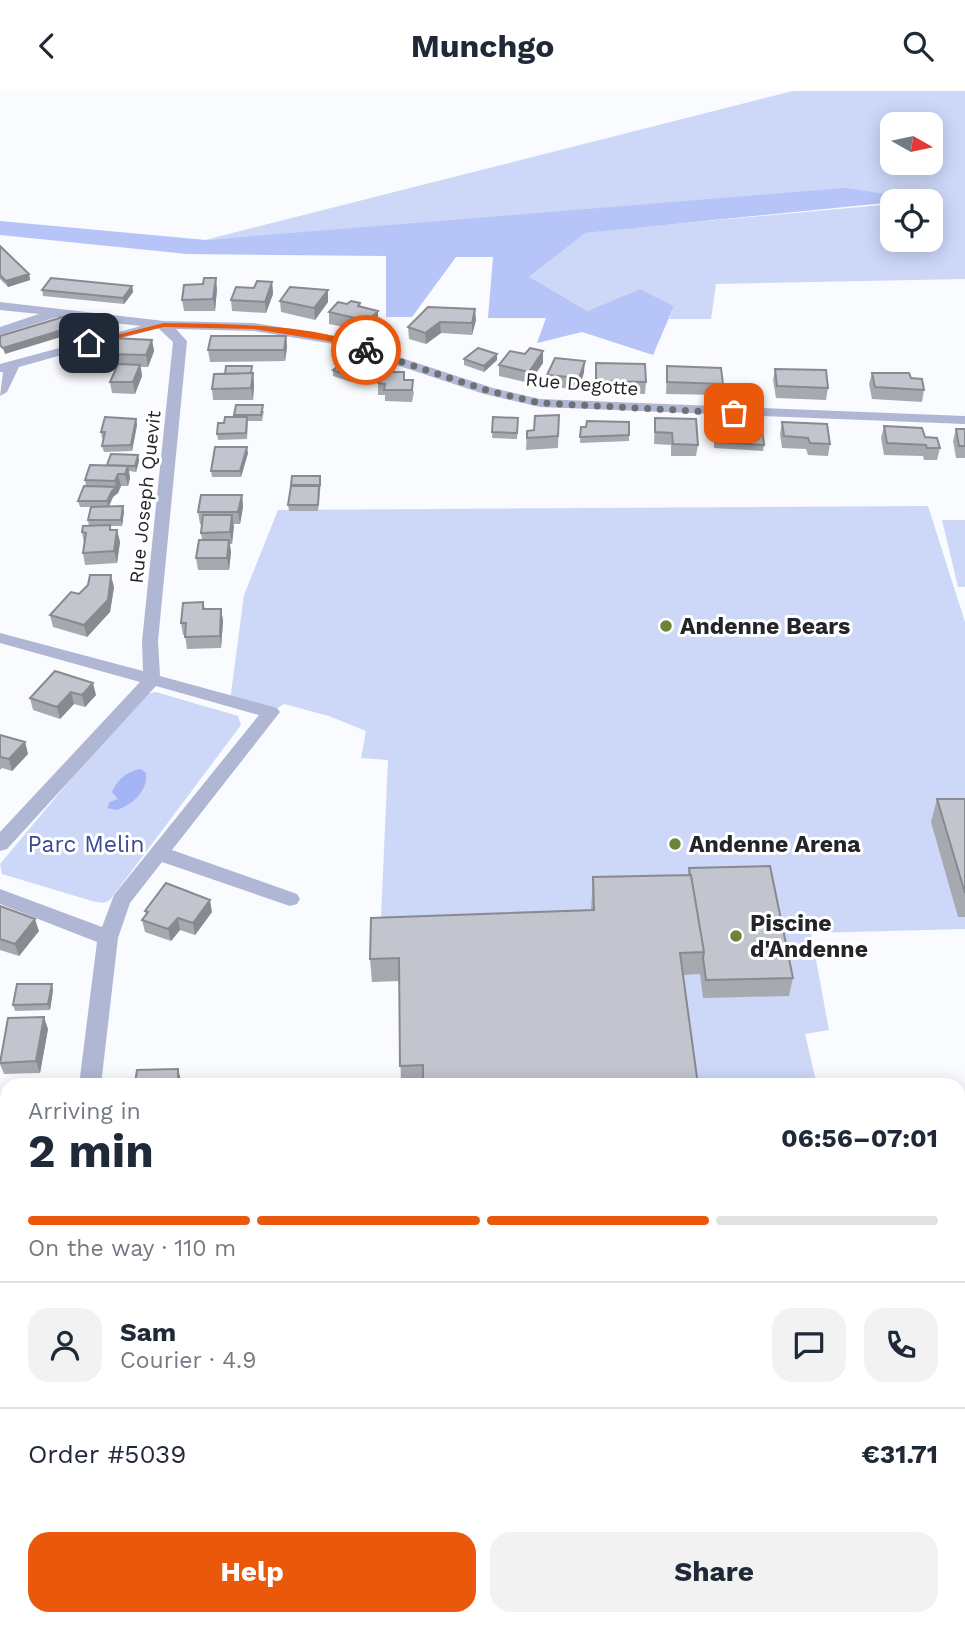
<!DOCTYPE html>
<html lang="en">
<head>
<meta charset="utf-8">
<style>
	:root { --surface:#fff; --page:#f2f2f3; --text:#1f2937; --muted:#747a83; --line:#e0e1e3; --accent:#ea580c }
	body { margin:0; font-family:"Work Sans",sans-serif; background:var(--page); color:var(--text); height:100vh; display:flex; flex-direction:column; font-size:26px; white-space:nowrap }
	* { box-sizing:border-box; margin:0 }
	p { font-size:23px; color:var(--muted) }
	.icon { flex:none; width:38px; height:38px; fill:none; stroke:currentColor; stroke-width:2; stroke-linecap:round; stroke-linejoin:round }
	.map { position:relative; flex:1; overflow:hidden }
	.sheet { position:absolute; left:0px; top:987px; width:966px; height:548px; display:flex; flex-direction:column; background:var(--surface); border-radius:21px 21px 0 0; box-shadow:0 4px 18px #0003 }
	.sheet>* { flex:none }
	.needle { width:46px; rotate:99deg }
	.controls { position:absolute; left:880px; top:21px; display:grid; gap:14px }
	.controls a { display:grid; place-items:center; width:63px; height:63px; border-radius:14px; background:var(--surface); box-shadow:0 4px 18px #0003; font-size:35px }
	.pin { position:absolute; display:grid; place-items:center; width:60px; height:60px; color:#fff; margin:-30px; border-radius:14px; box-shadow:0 4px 10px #0006 }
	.courier { position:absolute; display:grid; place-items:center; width:70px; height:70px; margin:-35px; border:5px solid #ea580c; border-radius:50%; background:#fff; color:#222; box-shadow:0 2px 9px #0007 }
	.overview em { font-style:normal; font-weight:700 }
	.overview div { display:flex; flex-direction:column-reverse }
	.overview { display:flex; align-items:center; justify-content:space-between; height:119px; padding:0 28px }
	h1 { font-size:46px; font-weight:700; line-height:52px }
	.bar { display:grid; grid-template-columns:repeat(4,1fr); gap:10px 7px; align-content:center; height:84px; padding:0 28px }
	.bar i { height:9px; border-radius:5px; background:var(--line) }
	.bar .on { background:var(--accent) }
	.bar p { grid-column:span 4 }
	.line { display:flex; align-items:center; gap:18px; padding:0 28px; border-top:2px solid var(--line) }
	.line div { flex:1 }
	.round { display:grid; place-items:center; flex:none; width:74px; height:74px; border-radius:21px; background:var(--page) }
	.primary-button { display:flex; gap:14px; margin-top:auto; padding:14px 28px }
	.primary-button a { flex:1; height:80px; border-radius:21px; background:var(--accent); color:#fff; font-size:28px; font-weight:700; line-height:80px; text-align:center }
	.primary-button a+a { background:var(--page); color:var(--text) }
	header { display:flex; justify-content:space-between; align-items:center; height:91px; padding:0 28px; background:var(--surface); font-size:32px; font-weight:700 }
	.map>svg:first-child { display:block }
	.green { fill:#cdd7f8; fill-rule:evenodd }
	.forest { fill:#b6c4f8 }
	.water { fill:#a4b5f6 }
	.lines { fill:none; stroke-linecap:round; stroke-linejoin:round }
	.minor { fill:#afb7d4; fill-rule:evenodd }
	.wall { fill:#a7a9b0 }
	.shaded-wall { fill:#888a90 }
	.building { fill:#c2c5cd; stroke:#888a90; stroke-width:2 }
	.route { fill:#ea580c }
	.done { stroke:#6f7073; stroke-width:7; stroke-dasharray:0 12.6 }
	.poi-dot { fill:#6d8335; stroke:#fff; stroke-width:2.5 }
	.labels { text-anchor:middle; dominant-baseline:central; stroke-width:6; stroke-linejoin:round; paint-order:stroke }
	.far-street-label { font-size:19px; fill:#242528; stroke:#fff }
	.poi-label { font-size:23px; font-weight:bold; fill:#242528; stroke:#fff; text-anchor:start }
	.park-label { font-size:23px; fill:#3b4894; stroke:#fff }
</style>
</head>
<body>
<header><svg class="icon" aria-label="back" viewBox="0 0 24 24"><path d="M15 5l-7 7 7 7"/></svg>Munchgo<svg class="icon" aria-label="search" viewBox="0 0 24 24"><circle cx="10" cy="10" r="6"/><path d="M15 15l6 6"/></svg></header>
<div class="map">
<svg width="965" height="1534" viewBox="0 0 965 1534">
	<rect width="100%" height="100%" fill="#fafbfe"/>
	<path class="green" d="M 793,0 L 965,0 L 965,188 L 716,193 L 711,228 L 669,228 L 674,215 L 640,198 L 587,220 L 528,187 L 584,142 L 620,138 L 892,113 L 892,149 L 931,149 L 931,110 L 905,110 L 899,105 L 205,149 ZM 892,33 L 931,33 L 931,72 L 892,72 Z
		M 928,415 L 965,531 L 965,838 L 811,842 L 829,939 L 805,943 L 817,994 L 401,994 L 400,890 L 380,849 L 388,669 L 361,667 L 366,640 L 329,625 L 284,613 L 271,621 L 230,610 L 244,504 L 278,419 Z
		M 942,429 L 965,429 L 965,496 L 958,496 Z
		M 156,601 L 238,625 L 241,634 L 110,809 L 103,812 L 92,810 L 2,783 L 0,773 L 141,604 Z"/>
	<path class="forest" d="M 845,97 L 899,105 L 905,110 L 585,142 L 529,186 L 587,220 L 640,198 L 674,215 L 653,264 L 582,241 L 537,252 L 546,227 L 488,227 L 493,166 L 456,166 L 412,226 L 386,226 L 386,165 L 187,163 L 0,144 L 0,130 L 206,149 Z"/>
	<path class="water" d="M 141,678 L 146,682 C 148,700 133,713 117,719 L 107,717 L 110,711 L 118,708 L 112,701 C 117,689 127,680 141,678 Z"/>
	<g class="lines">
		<path class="minor" d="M 0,211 L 164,230 L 254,232 L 335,245 L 493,297 L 540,308 L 965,325 L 965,333 L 540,316 L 484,303 L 333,253 L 254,240 L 176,238 L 187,250 L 158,550 L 160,585 L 277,617 L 280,621 L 172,759 L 297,803 L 300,808 L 297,813 L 290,815 L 162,771 L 130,812 L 118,847 L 101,994 L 79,994 L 97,851 L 0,813 L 0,798 L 102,836 L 114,804 L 259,624 L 156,595 L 7,758 L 0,760 L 0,741 L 140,591 L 0,552 L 0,542 L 143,580 L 142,550 L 173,251 L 158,237 L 19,276 L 7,301 L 0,305 L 3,281 L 0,281 L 0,273 L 141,235 L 57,226 L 0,244 L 0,236 L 39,223 L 0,219 Z
			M 959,1162 L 965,1162 L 965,1184 L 959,1184 Z
			M 0,1217 L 7,1219 L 5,1248 L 0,1246 Z
			M 7,1507 L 7,1528 L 18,1528 L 9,1534 L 0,1534 L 0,1508 Z"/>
	</g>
	<path class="wall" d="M 0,155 L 29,183 L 30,189 L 8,196 L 0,188 Z
		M 272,191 L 273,203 L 266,222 L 232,220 L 231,209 L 254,197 Z
		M 203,193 L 217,198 L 215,220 L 184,220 L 182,209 Z
		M 132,195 L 133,201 L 124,213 L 43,205 L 42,199 Z
		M 328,199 L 328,211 L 315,229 L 281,221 L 280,210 Z
		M 360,212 L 361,216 L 378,220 L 378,231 L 369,241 L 329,233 L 329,221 L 347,213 Z
		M 428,216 L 476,229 L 472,244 L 441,242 L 426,253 L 409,248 L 408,236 Z
		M 286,245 L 287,256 L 285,270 L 210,271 L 208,259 Z
		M 152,249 L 154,260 L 148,276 L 141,276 L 142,285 L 135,303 L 112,302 L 110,291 L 117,275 L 109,274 L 107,263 Z
		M 543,260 L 543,272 L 529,292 L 499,285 L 499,274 L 525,263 Z
		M 497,263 L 497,269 L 484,281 L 464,274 L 464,268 Z
		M 596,272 L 646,291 L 645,303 L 596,301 Z
		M 667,275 L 723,293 L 721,304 L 666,303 Z
		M 775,278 L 828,297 L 826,309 L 776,307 L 773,289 Z
		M 333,279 L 367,280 L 351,291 L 333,285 Z
		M 404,281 L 404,289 L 414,301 L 412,311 L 385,310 L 385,304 L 378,304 L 378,292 Z
		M 584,281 L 579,299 L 547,295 L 547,284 Z
		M 253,282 L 254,294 L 253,309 L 213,309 L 212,298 Z
		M 872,282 L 911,287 L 924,299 L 922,311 L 872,308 L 869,293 Z
		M 264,320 L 262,330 L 248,330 L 247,348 L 218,349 L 217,343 L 224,332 L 235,326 L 234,324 Z
		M 559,324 L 558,357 L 526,359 L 527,340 L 534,339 Z
		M 493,326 L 518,327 L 517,348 L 492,347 Z
		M 655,327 L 698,354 L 696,365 L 671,365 L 671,354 L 654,353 Z
		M 136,328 L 137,334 L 132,360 L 104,361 L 102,355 L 104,347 L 102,347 L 101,341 Z
		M 629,331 L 629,350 L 580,352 L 581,336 Z
		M 782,331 L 830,353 L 828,365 L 808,364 L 806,358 L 782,357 L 780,343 Z
		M 714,334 L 764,354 L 763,360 L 714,357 Z
		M 884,335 L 925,346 L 940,357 L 937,369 L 924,369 L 923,365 L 884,364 L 881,347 Z
		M 956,338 L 965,338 L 965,367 L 956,367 L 953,350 Z
		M 248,362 L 241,386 L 212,386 L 211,380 Z
		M 138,364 L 139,370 L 136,381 L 129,380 L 130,387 L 128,395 L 121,395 L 118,402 L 113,406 L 109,416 L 123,415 L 124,421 L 122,435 L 110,435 L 111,439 L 117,439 L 120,451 L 117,472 L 85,474 L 83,462 L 84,452 L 82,441 L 89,435 L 88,429 L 91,416 L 80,416 L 78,410 L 86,395 L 85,389 L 107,375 Z
		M 292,385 L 321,391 L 318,420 L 289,420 L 288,414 Z
		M 242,404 L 243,416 L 240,433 L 233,433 L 232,453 L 230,453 L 231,461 L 229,479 L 198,479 L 196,467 L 202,449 L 201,442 L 202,433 L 200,433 L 198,421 Z
		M 114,496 L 110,521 L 87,546 L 53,536 L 50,524 L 79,503 Z
		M 203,511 L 205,518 L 221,518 L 223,530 L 221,557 L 187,558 L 185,544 L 183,544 L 181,532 Z
		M 55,580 L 96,604 L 85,616 L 74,613 L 60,628 L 33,619 L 30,607 Z
		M 0,644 L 25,651 L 28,663 L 12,680 L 2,677 L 0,679 Z
		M 937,708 L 965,708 L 965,826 L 958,826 L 931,731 Z
		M 689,777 L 793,887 L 789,905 L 703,907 L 700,883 L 683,884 L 698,994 L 401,994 L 399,890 L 372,891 L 370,868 L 591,819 L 593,786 L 688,784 Z
		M 0,815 L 39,840 L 19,865 L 0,859 Z
		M 145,820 L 212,821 L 195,844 L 180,839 L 171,850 L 145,841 L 142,829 L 146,824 Z
		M 53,899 L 50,919 L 15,920 L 13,914 Z
		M 48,938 L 40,982 L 4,983 L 0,973 L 0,969 Z
		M 965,1099 L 965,1157 L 959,1158 L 959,1100 Z
		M 0,1104 L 7,1104 L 7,1176 L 0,1169 Z
		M 965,1183 L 965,1234 L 959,1234 L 959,1184 Z
		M 965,1421 L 965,1477 L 962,1475 L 965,1534 L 884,1534 L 882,1528 L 959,1528 L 959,1435 Z"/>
	<path class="shaded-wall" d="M 29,183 L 30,189 L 8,196 L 6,190 Z
		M 216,187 L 217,198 L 215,220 L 213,208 Z
		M 272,191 L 273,203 L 266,222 L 265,211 Z
		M 132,195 L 133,201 L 124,213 L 123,207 Z
		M 328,199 L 328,211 L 315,229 L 314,217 Z
		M 475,218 L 476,229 L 472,244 L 472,232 Z
		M 378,220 L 378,231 L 369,241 L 368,230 Z
		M 440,231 L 441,242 L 426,253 L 425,242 Z
		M 72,236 L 74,242 L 5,263 L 3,257 Z
		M 286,245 L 287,256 L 285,270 L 284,259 Z
		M 152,249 L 154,260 L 148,276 L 146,264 Z
		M 543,260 L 543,272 L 529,292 L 529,281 Z
		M 497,263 L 497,269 L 484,281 L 484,275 Z
		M 585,270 L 584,281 L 579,299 L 579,287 Z
		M 140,274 L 142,285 L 135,303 L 133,291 Z
		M 367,274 L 367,280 L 351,291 L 351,286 Z
		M 253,282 L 254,294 L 253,309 L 251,297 Z
		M 136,328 L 137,334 L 132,360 L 131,354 Z
		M 247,356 L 248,362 L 241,386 L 240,380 Z
		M 138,364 L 139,370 L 136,381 L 135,375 Z
		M 128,375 L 130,387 L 128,395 L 125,383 Z
		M 118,383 L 121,395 L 118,402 L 113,406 L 108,416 L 107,410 L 112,400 L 116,396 L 115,390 Z
		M 242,404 L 243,416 L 240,433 L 238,421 Z
		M 123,415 L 124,421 L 122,435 L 121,429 Z
		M 232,424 L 234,436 L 232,453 L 230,441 Z
		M 117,439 L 120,451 L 117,472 L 114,460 Z
		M 229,449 L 231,461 L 229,479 L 227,467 Z
		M 111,484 L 114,496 L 110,521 L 87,546 L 84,534 Z
		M 221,518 L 223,530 L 221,557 L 220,545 Z
		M 93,592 L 96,604 L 85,616 L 82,604 Z
		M 71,601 L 74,613 L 60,628 L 57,616 Z
		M 25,651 L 28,663 L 12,680 L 9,668 Z
		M 210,809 L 212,821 L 195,844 L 193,832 Z
		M 178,827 L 180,839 L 171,850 L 168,838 Z
		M 35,828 L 39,840 L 19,865 L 15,853 Z
		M 52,893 L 53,899 L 50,919 L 48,913 Z
		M 44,926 L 48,938 L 40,982 L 36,970 Z
		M 178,978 L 181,989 L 181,994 L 178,994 Z
		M 129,1528 L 133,1528 L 133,1534 L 128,1534 Z"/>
	<path class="building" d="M 0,155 L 29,183 L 6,190 L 0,184 Z
		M 51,187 L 132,195 L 123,207 L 42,199 Z
		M 204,187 L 216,187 L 213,208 L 182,209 L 184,194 L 203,193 Z
		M 257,190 L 272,191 L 265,211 L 231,209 L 236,196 L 254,197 Z
		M 290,196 L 328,199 L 314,217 L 280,210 Z
		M 351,210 L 360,212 L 358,215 L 378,220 L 368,230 L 329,221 L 338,211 L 347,213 Z
		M 428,216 L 475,218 L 472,232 L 440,231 L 425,242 L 408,236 Z
		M 63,226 L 72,236 L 3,257 L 0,254 L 0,245 Z
		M 211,245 L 286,245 L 284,259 L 208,259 Z
		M 113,247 L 152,249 L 146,264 L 107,263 Z
		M 478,257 L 497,263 L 484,275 L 464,268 Z
		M 530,257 L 543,260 L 529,281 L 499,274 L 510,260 L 525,263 Z
		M 555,267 L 585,270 L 579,287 L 547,284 Z
		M 348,268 L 367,274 L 351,286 L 333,279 Z
		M 596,272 L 645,273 L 646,291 L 596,290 Z
		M 118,273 L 140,274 L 133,291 L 110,291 Z
		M 226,275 L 252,275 L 251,282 L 225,283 Z
		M 667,275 L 721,277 L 723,293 L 667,291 Z
		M 775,278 L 826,279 L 828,297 L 777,295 Z
		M 379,281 L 404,281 L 404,289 L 413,289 L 412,299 L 384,299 L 385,293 L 378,292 Z
		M 253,282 L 251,297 L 212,298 L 214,283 Z
		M 872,282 L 909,282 L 911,287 L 922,288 L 924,299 L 875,296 Z
		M 236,314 L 263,314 L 261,324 L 234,324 Z
		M 559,324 L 558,345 L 527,347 L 527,340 L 534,339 L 535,325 Z
		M 105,326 L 136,328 L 131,354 L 102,355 L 105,341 L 101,341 Z
		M 225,326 L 247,326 L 246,342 L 217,343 L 218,332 L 224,332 Z
		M 493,326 L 518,327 L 517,342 L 492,341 Z
		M 655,327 L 696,328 L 698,354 L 673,353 L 672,342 L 655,341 Z
		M 587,330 L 629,331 L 629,344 L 580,346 L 581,336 L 586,336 Z
		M 782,331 L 827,333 L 830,353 L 810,352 L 808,347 L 784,345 Z
		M 714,334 L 762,337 L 764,354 L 715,351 Z
		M 884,335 L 922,337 L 925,346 L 937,347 L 940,357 L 927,357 L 926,354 L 887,352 Z
		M 956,338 L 965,338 L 965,355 L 959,355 Z
		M 215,356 L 247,356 L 240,380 L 211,380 Z
		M 111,363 L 138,364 L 135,375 L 107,374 Z
		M 90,374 L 128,375 L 125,383 L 118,383 L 115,390 L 85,389 Z
		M 292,385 L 320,385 L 320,394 L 291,394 Z
		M 84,395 L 117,396 L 112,400 L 107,410 L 78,410 Z
		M 291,395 L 319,395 L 318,414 L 288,414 Z
		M 201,404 L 242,404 L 238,421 L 198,421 Z
		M 123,415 L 121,429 L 88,429 L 91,416 Z
		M 203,424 L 232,424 L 230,441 L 201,442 Z
		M 110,434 L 110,439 L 117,439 L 114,460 L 83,462 L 86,442 L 82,441 L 83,435 Z
		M 199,449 L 229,449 L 227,467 L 196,467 Z
		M 90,484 L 111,484 L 108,509 L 84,534 L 50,524 L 71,501 L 79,503 L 88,494 Z
		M 203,511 L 203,518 L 221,518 L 220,545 L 185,546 L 186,532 L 181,532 L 183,512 Z
		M 55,580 L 93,592 L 82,604 L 71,601 L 57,616 L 30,607 Z
		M 0,644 L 25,651 L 9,668 L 0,666 Z
		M 937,708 L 965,708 L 965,802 Z
		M 770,775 L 793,887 L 706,889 L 703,867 L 704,861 L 691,784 L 690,784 L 689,777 Z
		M 691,784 L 704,861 L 680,862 L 698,994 L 423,994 L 423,974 L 400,975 L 399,867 L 370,868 L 371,827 L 594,819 L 593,786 Z
		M 166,792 L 210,809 L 193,832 L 178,827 L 168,838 L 142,829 L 148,821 L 145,820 Z
		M 0,815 L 35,828 L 15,853 L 0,848 Z
		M 17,893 L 52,893 L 48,913 L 13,914 Z
		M 44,926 L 36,970 L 0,972 L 8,927 Z
		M 178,978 L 178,994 L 128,994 L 135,992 L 137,979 Z
		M 965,1099 L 965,1147 L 959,1148 L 959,1100 Z
		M 0,1104 L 7,1104 L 7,1170 L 0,1163 Z
		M 965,1183 L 965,1224 L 959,1224 L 959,1184 Z
		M 965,1424 L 965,1440 L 959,1437 Z
		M 959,1443 L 965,1446 L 965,1471 L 959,1467 Z
		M 959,1467 L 965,1485 L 965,1534 L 892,1534 L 890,1528 L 959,1528 Z
		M 70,1528 L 129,1528 L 128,1534 L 69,1534 Z"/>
	<path class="route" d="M 164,232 C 216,233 327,232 370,259 L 366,261 L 334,251 L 254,238 L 164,236 L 89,254 L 85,252 Z"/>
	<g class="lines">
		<path class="done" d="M 366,259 L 489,300 L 540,312 L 734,322"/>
	</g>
	<g class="poi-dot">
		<circle cx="666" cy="535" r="7"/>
		<circle cx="675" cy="753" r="7"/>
		<circle cx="736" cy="845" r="7"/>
	</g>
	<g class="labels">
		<g class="far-street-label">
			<text transform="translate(582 293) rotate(5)">Rue Degotte</text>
			<text transform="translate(145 406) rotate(-84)">Rue Joseph Quevit</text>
		</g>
		<g class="poi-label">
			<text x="680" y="535">Andenne Bears</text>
			<text x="689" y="753">Andenne Arena</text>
			<text x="750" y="832">Piscine<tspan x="750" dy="26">d'Andenne</tspan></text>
		</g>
		<g class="park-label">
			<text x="86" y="753">Parc Melin</text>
		</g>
	</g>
</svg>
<div class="controls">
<a><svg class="needle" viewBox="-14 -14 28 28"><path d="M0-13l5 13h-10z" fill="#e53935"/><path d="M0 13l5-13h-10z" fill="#747a83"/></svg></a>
<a><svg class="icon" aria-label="locate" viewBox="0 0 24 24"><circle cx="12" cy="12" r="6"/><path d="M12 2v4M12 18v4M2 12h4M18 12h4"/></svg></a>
</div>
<div class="pin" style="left:734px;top:322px;background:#ea580c"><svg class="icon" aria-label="bag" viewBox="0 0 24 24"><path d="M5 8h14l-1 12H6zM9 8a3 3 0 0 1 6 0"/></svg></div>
<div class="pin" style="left:89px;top:252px;background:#1f2937"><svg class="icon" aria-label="home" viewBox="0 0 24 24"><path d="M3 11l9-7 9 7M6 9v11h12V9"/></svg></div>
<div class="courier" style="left:366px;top:259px"><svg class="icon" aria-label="bike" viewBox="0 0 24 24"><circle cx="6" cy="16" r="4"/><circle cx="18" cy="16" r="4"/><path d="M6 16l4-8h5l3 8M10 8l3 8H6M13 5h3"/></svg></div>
<section class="sheet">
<div class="overview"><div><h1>2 min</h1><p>Arriving in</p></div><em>06:56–07:01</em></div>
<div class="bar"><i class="on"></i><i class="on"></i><i class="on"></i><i></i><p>On the way · 110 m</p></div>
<div class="line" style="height:126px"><a class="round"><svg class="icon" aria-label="person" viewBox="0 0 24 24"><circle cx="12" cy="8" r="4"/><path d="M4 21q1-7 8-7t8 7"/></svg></a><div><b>Sam</b><p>Courier · 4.9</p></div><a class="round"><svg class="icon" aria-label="chat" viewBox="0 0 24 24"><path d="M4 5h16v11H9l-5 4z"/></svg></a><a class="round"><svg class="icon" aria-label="phone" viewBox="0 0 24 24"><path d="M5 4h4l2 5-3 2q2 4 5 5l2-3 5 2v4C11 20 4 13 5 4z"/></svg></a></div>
<div class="line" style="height:91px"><div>Order #5039</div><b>€31.71</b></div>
<div class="primary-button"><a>Help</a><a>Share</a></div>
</section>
</div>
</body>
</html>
